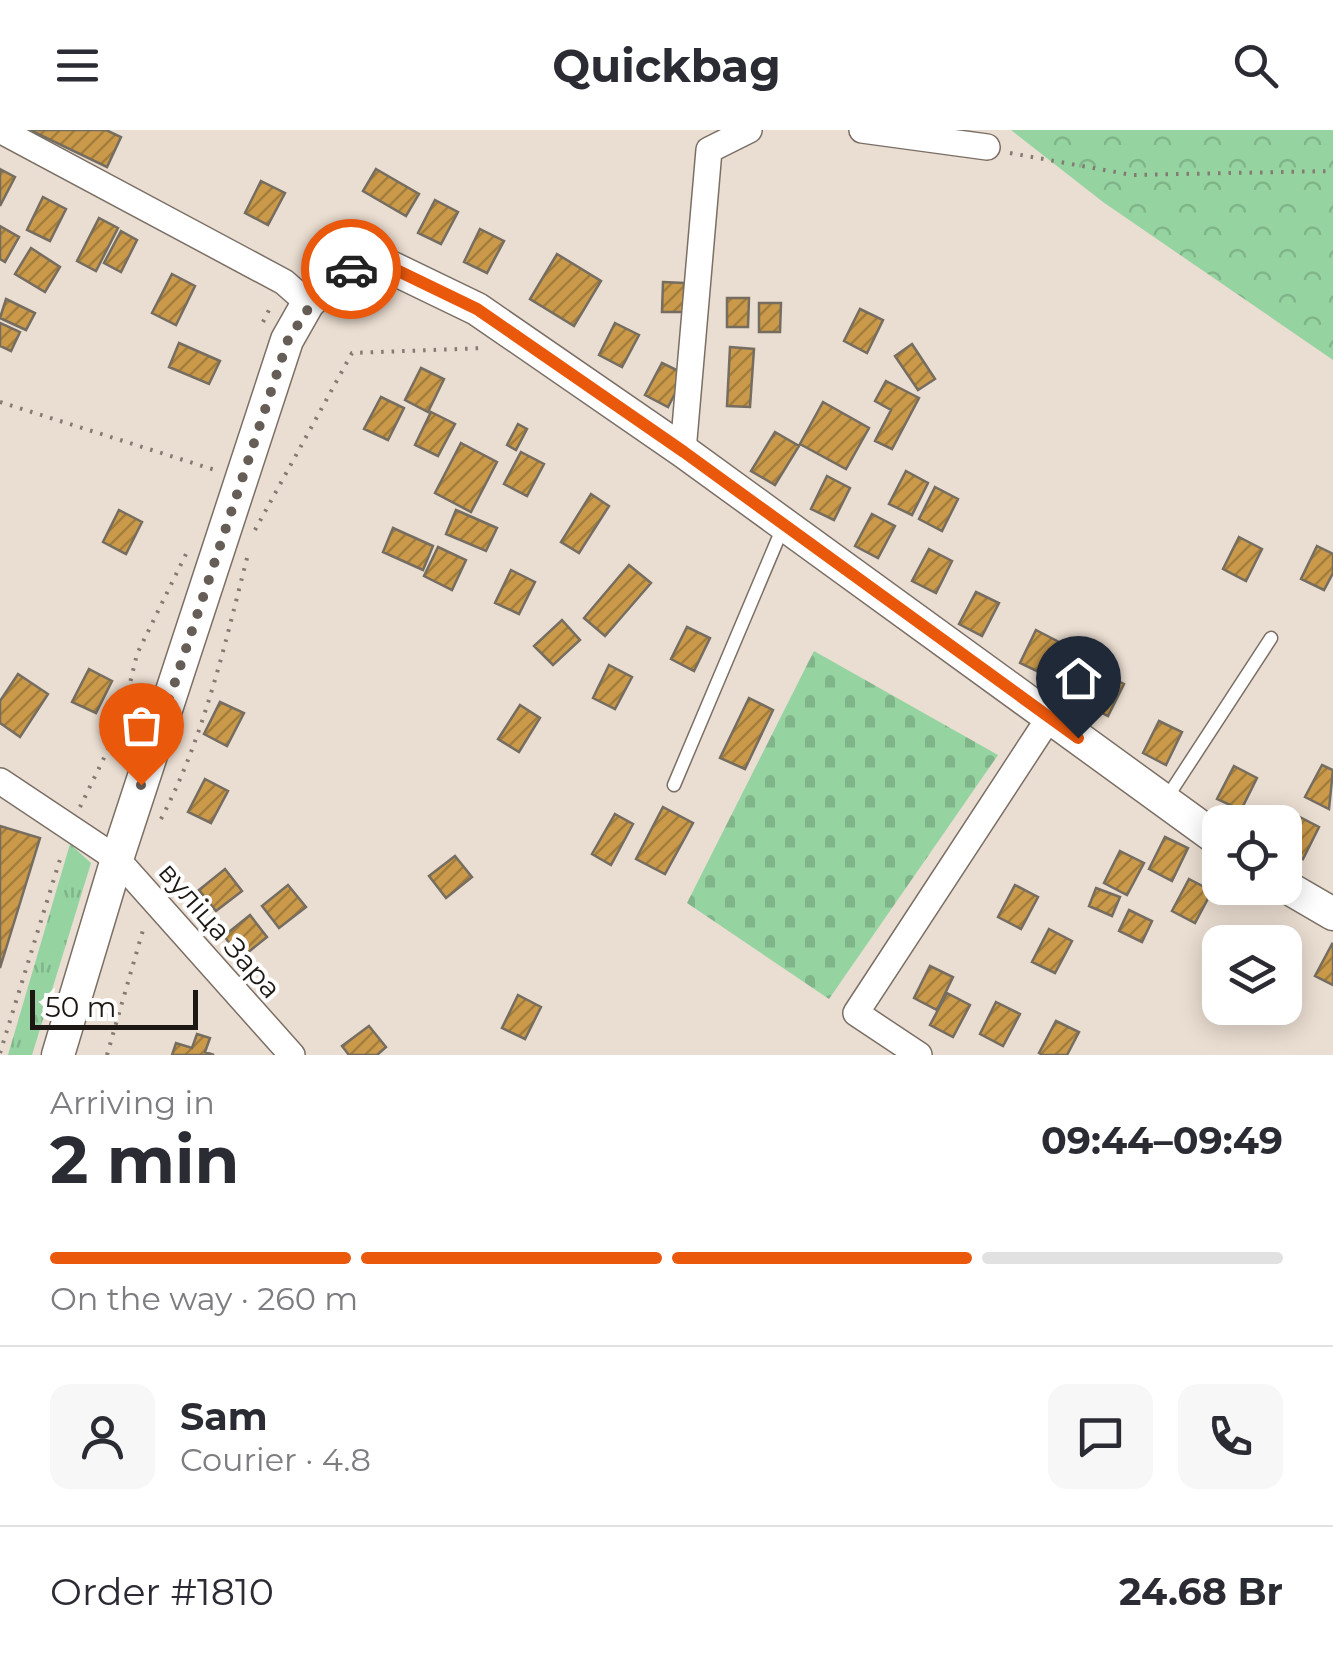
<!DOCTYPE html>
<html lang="en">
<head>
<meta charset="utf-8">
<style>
	:root { --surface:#fff; --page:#f7f7f7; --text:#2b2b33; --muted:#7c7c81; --line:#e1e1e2; --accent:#ea580c }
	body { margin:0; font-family:Montserrat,sans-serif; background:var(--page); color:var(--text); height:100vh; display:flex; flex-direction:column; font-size:38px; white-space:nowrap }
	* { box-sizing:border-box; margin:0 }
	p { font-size:32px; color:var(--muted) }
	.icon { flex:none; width:55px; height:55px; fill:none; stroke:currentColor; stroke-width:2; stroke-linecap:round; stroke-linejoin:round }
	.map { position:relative; height:925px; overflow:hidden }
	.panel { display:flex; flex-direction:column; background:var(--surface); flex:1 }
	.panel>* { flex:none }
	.fabs { position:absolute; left:1202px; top:675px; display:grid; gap:20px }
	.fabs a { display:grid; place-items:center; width:100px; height:100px; border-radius:20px; background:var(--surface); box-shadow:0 5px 25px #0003; font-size:50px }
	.scale { position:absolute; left:30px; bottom:25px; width:168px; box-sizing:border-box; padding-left:10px; border:5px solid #1d1814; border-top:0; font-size:28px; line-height:35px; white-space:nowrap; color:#1d1814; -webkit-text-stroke:8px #fff; paint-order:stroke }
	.pin { position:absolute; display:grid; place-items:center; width:85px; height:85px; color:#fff; margin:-102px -42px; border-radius:50% 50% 50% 0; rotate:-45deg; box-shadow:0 0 10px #0007 }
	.pin .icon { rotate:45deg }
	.courier { position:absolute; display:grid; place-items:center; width:100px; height:100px; margin:-50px; border:8px solid #ea580c; border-radius:50%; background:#fff; color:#222; box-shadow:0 2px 12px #0007 }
	.headline em { font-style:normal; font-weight:700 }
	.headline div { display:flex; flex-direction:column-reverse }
	.headline { display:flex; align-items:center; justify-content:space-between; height:170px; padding:0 50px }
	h1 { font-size:65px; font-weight:700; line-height:75px }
	.bar { display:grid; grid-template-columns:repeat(4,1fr); gap:15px 10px; align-content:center; height:120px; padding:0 50px }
	.bar i { height:12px; border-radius:8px; background:var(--line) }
	.bar .current { background:var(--accent) }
	.bar p { grid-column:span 4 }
	.line { display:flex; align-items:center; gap:25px; padding:0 50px; border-top:2px solid var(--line) }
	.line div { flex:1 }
	.round { display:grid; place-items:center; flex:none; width:105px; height:105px; border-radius:20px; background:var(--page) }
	header { display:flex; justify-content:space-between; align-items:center; height:130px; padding:0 50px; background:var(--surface); font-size:45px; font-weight:700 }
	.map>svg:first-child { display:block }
	.grass { fill:url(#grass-tufts) }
	.cemetery { fill:url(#cemetery-stones) }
	.park { fill:url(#park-crowns) }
	.building { fill:url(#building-hatch); stroke:#756d60; stroke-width:2.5 }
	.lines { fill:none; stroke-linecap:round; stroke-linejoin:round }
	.service-casing { stroke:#7b6f65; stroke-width:15 }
	.minor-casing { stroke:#7b6f65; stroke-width:28 }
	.tertiary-casing { stroke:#7b6f65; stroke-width:35 }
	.path { stroke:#837a72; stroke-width:4; stroke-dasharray:2.5 8; stroke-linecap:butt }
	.service { stroke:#fff; stroke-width:12 }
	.minor { stroke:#fff; stroke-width:25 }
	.tertiary { stroke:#fff; stroke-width:32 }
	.done { stroke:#655d56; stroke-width:10; stroke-dasharray:0 18 }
	.route { stroke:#ea580c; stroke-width:12 }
	.labels { text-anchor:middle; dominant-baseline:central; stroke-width:8; stroke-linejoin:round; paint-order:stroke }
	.street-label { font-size:28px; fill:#1d1814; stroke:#fff }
</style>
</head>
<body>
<header><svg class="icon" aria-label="menu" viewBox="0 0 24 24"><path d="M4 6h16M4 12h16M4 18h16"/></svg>Quickbag<svg class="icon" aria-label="search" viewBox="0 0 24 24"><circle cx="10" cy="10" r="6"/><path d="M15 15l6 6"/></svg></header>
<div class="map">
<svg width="1333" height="925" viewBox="0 0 1333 925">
	<defs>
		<pattern id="grass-tufts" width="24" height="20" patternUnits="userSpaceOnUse" patternTransform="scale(2.5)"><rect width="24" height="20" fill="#95d4a0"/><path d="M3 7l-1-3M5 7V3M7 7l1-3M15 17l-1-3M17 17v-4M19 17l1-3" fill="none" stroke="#80b589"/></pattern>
		<pattern id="cemetery-stones" width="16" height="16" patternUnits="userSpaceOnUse" patternTransform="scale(2.5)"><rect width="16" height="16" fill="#95d4a0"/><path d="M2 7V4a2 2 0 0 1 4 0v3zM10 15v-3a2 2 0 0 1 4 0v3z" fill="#80b589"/></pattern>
		<pattern id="park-crowns" width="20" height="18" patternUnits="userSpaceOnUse" patternTransform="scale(2.5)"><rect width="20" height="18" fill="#95d4a0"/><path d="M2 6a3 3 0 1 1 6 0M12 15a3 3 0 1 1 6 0" fill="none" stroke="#80b589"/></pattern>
		<pattern id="building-hatch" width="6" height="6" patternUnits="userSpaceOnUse" patternTransform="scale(2.5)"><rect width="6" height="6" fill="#ca9a4a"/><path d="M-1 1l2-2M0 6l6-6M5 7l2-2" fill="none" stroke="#a37d3c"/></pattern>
	</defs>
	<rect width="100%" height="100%" fill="#eaddd1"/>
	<path class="grass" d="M 70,714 L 91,733 L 32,925 L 8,925 Z"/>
	<path class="cemetery" d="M 814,521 L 998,625 L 829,869 L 687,773 Z"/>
	<path class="park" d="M 1011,0 L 1333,0 L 1333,230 L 1103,72 Z"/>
	<path class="building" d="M 30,0 L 106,0 L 121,7 L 107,37 Z
		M 0,39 L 15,47 L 0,76 Z
		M 376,39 L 419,64 L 406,86 L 363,61 Z
		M 261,51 L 285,63 L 268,95 L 245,83 Z
		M 43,67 L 66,79 L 50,111 L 27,100 Z
		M 435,70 L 458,82 L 441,114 L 418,103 Z
		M 99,88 L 118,98 L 96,141 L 77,131 Z
		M 0,96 L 19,107 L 5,132 L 0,129 Z
		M 480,99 L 504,111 L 487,143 L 464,132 Z
		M 121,101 L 137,110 L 121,142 L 104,133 Z
		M 31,118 L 60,137 L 45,162 L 15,144 Z
		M 557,124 L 601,151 L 574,196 L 530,169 Z
		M 172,144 L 195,156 L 176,195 L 152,183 Z
		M 663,152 L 684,153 L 684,182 L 662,182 Z
		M 727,168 L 749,168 L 748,197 L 727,197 Z
		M 6,169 L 35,183 L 26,200 L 0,188 Z
		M 759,173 L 781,173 L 780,202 L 759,202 Z
		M 860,179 L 883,190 L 867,223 L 844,211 Z
		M 0,193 L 20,202 L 11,221 L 0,216 Z
		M 615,193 L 639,205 L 622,237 L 599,225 Z
		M 179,213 L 220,231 L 209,254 L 169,237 Z
		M 912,214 L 935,249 L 918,260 L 895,226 Z
		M 730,217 L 754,219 L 750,277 L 727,276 Z
		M 662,233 L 685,244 L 668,277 L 645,265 Z
		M 421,238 L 444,249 L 428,282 L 405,270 Z
		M 886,251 L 919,268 L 892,319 L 875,311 L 891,280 L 875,271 Z
		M 381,267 L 404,278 L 388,310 L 364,299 Z
		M 823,272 L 869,298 L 846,339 L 800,314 Z
		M 431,282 L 455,294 L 438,326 L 415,315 Z
		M 518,294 L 527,299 L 516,320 L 507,315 Z
		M 775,302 L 799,316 L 775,355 L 751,341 Z
		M 461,313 L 497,332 L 471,382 L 435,363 Z
		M 521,322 L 544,334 L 527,366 L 504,354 Z
		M 906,341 L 928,353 L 912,385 L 889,374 Z
		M 827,346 L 850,358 L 834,390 L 811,379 Z
		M 935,357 L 958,369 L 942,401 L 919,389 Z
		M 591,364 L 609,376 L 579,423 L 561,412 Z
		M 119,380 L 142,392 L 126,424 L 103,412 Z
		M 456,380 L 497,398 L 486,421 L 446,404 Z
		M 872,384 L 895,396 L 878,428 L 855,416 Z
		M 393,398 L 433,416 L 423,440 L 383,422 Z
		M 1239,407 L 1262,419 L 1246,451 L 1223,439 Z
		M 1317,416 L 1333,424 L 1333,443 L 1324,460 L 1301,449 Z
		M 438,417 L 466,430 L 452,460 L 424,446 Z
		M 929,419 L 952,431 L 936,463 L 912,451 Z
		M 629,435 L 651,453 L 605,506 L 584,488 Z
		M 511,440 L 535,452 L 519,484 L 495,473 Z
		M 976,462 L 999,473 L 982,506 L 959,494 Z
		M 562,490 L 580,510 L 553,535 L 534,516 Z
		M 687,497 L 710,508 L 694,541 L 671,529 Z
		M 1036,500 L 1059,512 L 1043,544 L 1020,533 Z
		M 609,535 L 632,547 L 615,579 L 593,568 Z
		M 89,539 L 112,551 L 96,583 L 72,572 Z
		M 1101,542 L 1124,554 L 1108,586 L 1085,574 Z
		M 18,544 L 48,564 L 20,607 L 0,593 L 0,571 Z
		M 749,568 L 773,580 L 745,639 L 720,628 Z
		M 220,572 L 244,583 L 227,616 L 204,604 Z
		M 520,575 L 540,588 L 519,622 L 498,609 Z
		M 1159,591 L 1182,602 L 1166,635 L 1143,623 Z
		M 1322,635 L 1333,640 L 1329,679 L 1305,667 Z
		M 1234,636 L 1257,648 L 1241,680 L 1217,669 Z
		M 205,649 L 228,661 L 211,693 L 188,682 Z
		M 663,677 L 693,693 L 665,744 L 636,729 Z
		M 615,684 L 633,694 L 611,735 L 592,724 Z
		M 1296,685 L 1319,697 L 1303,729 L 1285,720 L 1285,707 Z
		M 0,696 L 40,708 L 0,838 Z
		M 1165,707 L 1188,718 L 1172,751 L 1149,739 Z
		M 1120,721 L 1144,733 L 1127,765 L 1104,753 Z
		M 455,726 L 472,747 L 446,768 L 429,746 Z
		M 225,739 L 242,761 L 216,781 L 199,760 Z
		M 1189,749 L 1212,761 L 1195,793 L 1172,781 Z
		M 288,755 L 306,777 L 279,798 L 262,776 Z
		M 1015,755 L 1038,767 L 1021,799 L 998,787 Z
		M 1096,758 L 1120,767 L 1112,786 L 1089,776 Z
		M 1129,780 L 1152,791 L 1142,812 L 1119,801 Z
		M 250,785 L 267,807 L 241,828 L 224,806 Z
		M 1049,799 L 1072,811 L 1055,843 L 1032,832 Z
		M 1272,802 L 1296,814 L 1285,835 L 1285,812 L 1267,812 Z
		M 1332,814 L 1333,815 L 1333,855 L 1315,846 Z
		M 930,836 L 953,847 L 937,880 L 914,868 Z
		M 947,863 L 970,875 L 953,907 L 930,895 Z
		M 518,865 L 541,877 L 525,909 L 502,898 Z
		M 996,872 L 1020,884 L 1003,916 L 980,904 Z
		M 1056,891 L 1079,902 L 1067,925 L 1043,925 L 1039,923 Z
		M 369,896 L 386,917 L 377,925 L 349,925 L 342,916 Z
		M 197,904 L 210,908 L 205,922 L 214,925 L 172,925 L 176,913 L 192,918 Z"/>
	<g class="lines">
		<g class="service-casing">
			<path id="service" d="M 674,655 L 783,397
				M 1166,669 L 1271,508"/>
		</g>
		<g class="minor-casing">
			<path id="minor" d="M 0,0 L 284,152 L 308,173
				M 862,0 L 987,17
				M 683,321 L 709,20 L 749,0
				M 0,651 L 117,729 L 292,925
				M 919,925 L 856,883 L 1049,588"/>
		</g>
		<g class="tertiary-casing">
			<path id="tertiary" d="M 1285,756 L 1333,784
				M 58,925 L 117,729 L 287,210 L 308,173 L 343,140 L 386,135 L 477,179 L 683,321 L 1220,711"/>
		</g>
		<path class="path" d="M 1010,23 L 1132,45 L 1333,41
			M 263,192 L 272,174
			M 0,272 L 215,340
			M 255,400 L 352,223 L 485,218
			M 80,677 L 120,595 L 137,524 L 186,424
			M 161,689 C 204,607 224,518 247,428
			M 0,923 L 62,723
			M 107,925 L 143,800"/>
		<use href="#service" class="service"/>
		<use href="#minor" class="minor"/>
		<use href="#tertiary" class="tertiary"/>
	</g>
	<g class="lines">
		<path class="done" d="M 141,655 L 288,210 L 325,153 L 351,139"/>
		<path class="route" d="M 351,139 L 386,135 L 477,179 L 684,322 L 1078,608"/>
	</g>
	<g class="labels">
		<g class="street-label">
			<text transform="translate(220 800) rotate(49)">вуліца Зара</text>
		</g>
	</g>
</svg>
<div class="fabs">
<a><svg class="icon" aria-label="locate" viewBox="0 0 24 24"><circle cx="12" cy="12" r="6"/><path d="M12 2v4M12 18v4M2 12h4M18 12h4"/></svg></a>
<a><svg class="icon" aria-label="layers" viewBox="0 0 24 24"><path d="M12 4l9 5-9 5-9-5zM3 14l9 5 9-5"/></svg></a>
</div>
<div class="scale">50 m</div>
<div class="pin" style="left:141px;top:655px;background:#ea580c"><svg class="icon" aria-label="bag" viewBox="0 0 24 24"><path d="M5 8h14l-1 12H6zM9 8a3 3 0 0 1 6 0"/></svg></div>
<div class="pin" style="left:1078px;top:608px;background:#1f2937"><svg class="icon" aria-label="home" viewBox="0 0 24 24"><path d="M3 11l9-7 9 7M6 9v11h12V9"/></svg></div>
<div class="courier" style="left:351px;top:139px"><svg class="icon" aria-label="car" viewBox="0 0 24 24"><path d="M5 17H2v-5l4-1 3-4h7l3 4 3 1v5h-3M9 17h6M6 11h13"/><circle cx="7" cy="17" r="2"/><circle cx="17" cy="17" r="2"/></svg></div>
</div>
<section class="panel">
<div class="headline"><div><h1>2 min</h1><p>Arriving in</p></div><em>09:44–09:49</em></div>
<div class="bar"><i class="current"></i><i class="current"></i><i class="current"></i><i></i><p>On the way · 260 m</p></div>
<div class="line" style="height:180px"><a class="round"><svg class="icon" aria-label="person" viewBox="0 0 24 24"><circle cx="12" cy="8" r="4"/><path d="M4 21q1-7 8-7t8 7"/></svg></a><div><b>Sam</b><p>Courier · 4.8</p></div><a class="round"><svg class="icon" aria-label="chat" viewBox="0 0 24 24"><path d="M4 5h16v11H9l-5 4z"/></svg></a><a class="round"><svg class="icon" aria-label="phone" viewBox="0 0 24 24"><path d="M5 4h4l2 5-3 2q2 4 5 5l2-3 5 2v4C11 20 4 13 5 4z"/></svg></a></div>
<div class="line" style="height:130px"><div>Order #1810</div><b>24.68 Br</b></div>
</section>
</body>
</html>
